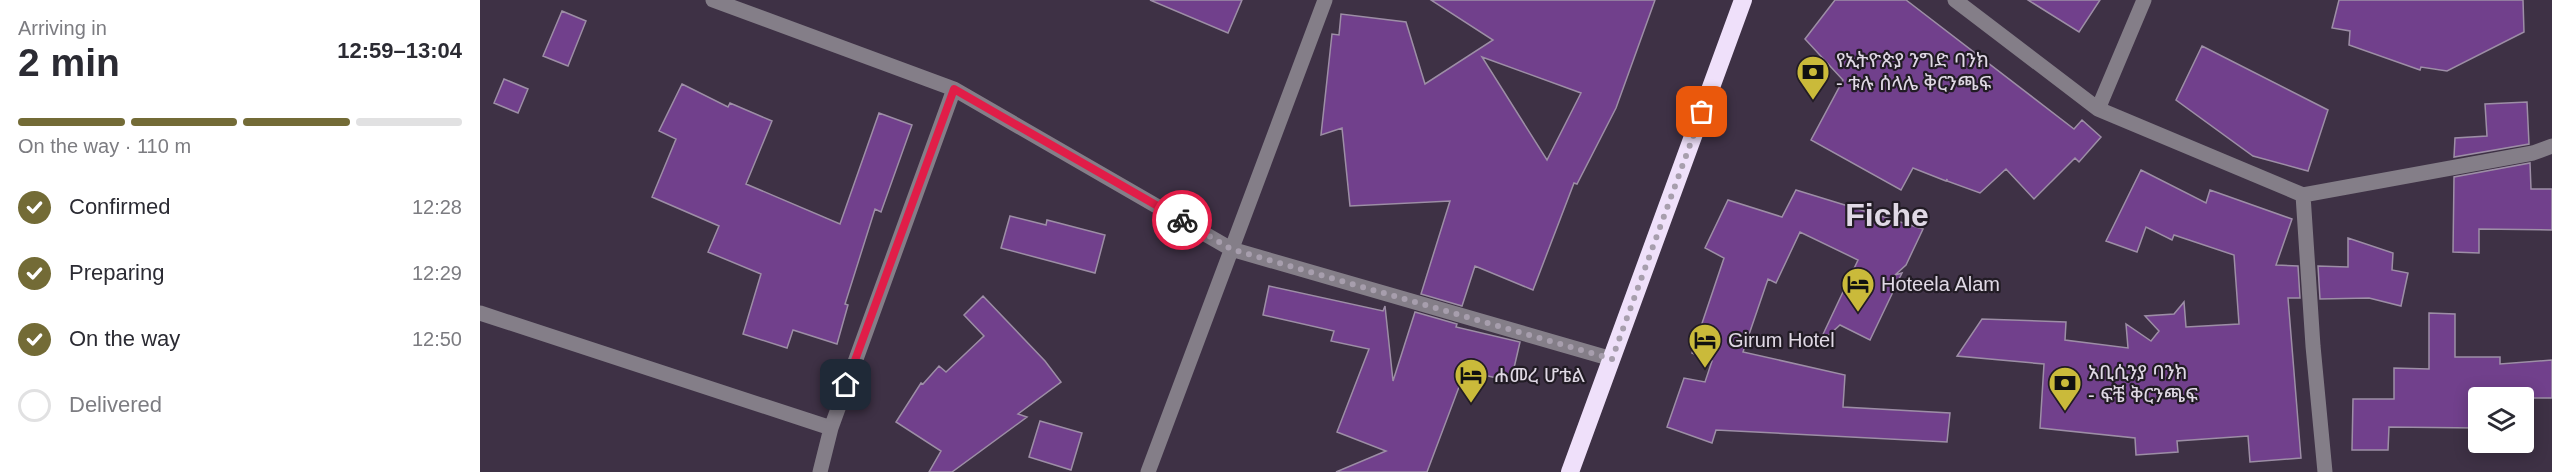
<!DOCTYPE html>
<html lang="en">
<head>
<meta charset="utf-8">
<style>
	:root { --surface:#fff; --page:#f7f7f7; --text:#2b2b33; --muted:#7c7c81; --line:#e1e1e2; --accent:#736b36 }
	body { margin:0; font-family:Helvetica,"Noto Sans Ethiopic",sans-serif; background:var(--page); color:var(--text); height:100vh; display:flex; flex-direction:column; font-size:22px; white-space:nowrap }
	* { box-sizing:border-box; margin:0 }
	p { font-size:20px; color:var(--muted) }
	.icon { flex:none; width:33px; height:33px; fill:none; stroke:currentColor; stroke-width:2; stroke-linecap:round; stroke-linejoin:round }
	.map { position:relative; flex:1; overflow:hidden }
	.side { display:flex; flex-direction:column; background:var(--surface); width:480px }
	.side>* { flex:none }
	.controls { position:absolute; left:1988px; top:387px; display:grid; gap:12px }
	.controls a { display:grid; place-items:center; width:66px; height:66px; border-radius:6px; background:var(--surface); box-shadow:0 3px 15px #0003; font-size:30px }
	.pin { position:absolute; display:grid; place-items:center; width:51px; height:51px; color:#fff; margin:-26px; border-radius:12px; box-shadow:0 3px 9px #0006 }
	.courier { position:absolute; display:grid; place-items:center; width:60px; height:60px; margin:-30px; border:4px solid #e11d48; border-radius:50%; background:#fff; color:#222; box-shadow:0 2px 8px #0007 }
	.overview em { font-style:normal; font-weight:700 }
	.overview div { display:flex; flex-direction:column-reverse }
	.overview { display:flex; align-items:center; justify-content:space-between; height:102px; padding:0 18px }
	h1 { font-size:39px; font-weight:700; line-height:45px }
	.bar { display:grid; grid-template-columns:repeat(4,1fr); gap:9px 6px; align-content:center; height:72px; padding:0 18px }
	.bar i { height:8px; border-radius:4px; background:var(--line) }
	.bar .selected { background:var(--accent) }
	.bar p { grid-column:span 4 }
	ol { padding:0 18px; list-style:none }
	li { display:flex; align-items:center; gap:18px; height:66px }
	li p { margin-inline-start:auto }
	li .icon { padding:6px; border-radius:50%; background:var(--accent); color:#fff; stroke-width:4 }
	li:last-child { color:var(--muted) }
	li i { width:33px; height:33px; border:3px solid var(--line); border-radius:50% }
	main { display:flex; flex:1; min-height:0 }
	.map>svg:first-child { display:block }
	.building { fill:#71408c; stroke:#9d8ea6; stroke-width:1.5; fill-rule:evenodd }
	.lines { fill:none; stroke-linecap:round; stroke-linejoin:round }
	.minor { stroke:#847e88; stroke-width:15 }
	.highway { stroke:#efe0fa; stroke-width:18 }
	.done { stroke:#a79ead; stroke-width:6; stroke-dasharray:0 10.8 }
	.route { stroke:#e11d48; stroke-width:8 }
	.labels { text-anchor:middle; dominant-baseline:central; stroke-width:4.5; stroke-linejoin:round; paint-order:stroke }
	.poi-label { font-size:20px; fill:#e0d9e5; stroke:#221c25; text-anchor:start }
	.town-label { font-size:32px; font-weight:bold; fill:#e0d9e5; stroke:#221c25 }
</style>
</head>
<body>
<main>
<section class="side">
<div class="overview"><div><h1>2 min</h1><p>Arriving in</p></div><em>12:59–13:04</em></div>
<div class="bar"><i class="selected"></i><i class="selected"></i><i class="selected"></i><i></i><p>On the way · 110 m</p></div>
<ol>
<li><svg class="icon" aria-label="check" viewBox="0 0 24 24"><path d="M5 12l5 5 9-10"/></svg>Confirmed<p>12:28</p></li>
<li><svg class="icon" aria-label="check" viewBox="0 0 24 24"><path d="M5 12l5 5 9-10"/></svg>Preparing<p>12:29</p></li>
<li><svg class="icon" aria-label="check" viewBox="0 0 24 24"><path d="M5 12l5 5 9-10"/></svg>On the way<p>12:50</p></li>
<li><i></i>Delivered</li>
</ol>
</section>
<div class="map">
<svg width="2072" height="472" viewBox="0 0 2072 472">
	<rect width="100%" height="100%" fill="#3e3145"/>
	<path class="building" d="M 670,0 L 762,0 L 748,33 Z
		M 951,0 L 1175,0 L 1136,108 L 1097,184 L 1094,183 L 1053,290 L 995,266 L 982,306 L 941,294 L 970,201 L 870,206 L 862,128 L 841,135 L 852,34 L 859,35 L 861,14 L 926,22 L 945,84 L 1013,40 ZM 1002,57 L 1101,93 L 1067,160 Z
		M 1355,0 L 1426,0 L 1594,129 L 1602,120 L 1621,137 L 1599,162 L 1595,158 L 1554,199 L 1526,169 L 1500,193 L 1467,181 L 1467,179 L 1466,181 L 1433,168 L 1421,190 L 1331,140 L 1363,80 L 1325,39 Z
		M 1548,0 L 1620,0 L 1599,32 Z
		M 1859,0 L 2043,0 L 2044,32 L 1967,71 L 1941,67 L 1940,70 L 1869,45 L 1870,31 L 1852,28 Z
		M 82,11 L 106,21 L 88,66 L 63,56 Z
		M 1722,46 L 1848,110 L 1828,171 L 1773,156 L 1696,100 Z
		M 24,79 L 48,89 L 38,113 L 14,103 Z
		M 202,84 L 248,107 L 250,103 L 292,121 L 266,184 L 360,224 L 399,113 L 432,125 L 401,212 L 395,209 L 365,304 L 368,305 L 357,344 L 313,330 L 307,348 L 263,334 L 281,274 L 228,252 L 239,226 L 172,197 L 196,139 L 179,131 Z
		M 2047,102 L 2049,144 L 1974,157 L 1975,138 L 2007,136 L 2005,104 Z
		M 2050,163 L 2051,189 L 2072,189 L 2072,230 L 1999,229 L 1999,253 L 1973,252 L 1974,177 Z
		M 1661,170 L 1726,203 L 1730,190 L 1812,219 L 1796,265 L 1818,266 L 1820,298 L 1808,298 L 1821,458 L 1770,462 L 1768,436 L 1697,441 L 1698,452 L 1656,455 L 1655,438 L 1560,428 L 1564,364 L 1477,356 L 1502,319 L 1586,322 L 1585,340 L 1648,348 L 1646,324 L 1671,341 L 1679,331 L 1665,316 L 1694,314 L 1704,302 L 1706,327 L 1759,324 L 1754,255 L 1694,235 L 1692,240 L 1666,227 L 1657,252 L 1626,241 Z
		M 1316,190 L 1443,229 L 1426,265 L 1415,275 L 1422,273 L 1390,340 L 1360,325 L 1338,345 L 1378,260 L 1320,232 L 1296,283 L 1288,279 L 1263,352 L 1365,375 L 1363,407 L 1470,413 L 1467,442 L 1236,430 L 1232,443 L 1187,427 L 1204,378 L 1225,382 L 1232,361 L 1212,353 L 1244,258 L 1225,248 L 1248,200 L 1302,217 Z
		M 530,216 L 566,225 L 567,220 L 625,235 L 615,273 L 521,248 Z
		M 1868,238 L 1913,253 L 1912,270 L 1928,273 L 1921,306 L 1889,298 L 1840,299 L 1838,266 L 1868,267 Z
		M 789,286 L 903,311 L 905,306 L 913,381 L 935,312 L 977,324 L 976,327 L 1040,342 L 1031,381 L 985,371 L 947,472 L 856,472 L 906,451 L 857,432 L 889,349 L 851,341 L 854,331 L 783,315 Z
		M 503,296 L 565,361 L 581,382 L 538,414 L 547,417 L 472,472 L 449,472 L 461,451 L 416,422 L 441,383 L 443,384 L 459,366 L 466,372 L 504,336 L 484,315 Z
		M 1949,313 L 1975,314 L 1975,357 L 2020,357 L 2020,364 L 2072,360 L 2072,398 L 1998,398 L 1998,428 L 1909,427 L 1908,450 L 1872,450 L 1873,399 L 1914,399 L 1914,368 L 1949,369 Z
		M 560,421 L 602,433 L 591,470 L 549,457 Z"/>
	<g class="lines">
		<path class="minor" d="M 233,0 L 474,89 L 751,249 L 1132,359
			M 1475,0 L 1618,109 L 1823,195 L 2053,153 L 2072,146
			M 1618,109 L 1664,0
			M 1823,195 L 1833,346 L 1845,472
			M 0,313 L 351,428
			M 340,472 L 351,428 L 474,89
			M 668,472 L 845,0"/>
		<path class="highway" d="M 1090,472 L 1263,0"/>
	</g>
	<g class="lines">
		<path class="done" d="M 702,220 L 751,249 L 1132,359 L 1222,112"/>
		<path class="route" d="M 366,385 L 474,89 L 702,220"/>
	</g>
	<defs>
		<g id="bank-pin" transform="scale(1.725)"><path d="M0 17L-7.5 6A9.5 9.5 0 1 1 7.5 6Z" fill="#caba3a" stroke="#221c25"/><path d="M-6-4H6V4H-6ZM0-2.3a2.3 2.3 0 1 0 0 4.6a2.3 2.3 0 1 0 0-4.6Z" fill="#111"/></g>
		<g id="hotel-pin" transform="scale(1.725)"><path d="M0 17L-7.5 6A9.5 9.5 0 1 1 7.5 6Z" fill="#caba3a" stroke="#221c25"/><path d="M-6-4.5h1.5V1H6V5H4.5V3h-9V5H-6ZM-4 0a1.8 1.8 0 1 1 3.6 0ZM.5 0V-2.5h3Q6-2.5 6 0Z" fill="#111"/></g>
	</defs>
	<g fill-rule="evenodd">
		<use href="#bank-pin" x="1333" y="72"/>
		<use href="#hotel-pin" x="1378" y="284"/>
		<use href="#hotel-pin" x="1225" y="340"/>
		<use href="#hotel-pin" x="991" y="375"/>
		<use href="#bank-pin" x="1585" y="383"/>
	</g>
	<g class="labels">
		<g class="poi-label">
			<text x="1356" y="60">የኢትዮጵያ ንግድ ባንክ<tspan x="1356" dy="23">- ቱሉ ሰላሌ ቅርንጫፍ</tspan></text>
			<text x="1401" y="284">Hoteela Alam</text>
			<text x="1248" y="340">Girum Hotel</text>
			<text x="1608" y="372">አቢሲንያ ባንክ<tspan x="1608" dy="23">- ፍቼ ቅርንጫፍ</tspan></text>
			<text x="1014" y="375">ሐመረ ሆቴል</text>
		</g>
		<g class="town-label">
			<text x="1407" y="215">Fiche</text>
		</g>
	</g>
</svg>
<div class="controls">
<a><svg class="icon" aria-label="layers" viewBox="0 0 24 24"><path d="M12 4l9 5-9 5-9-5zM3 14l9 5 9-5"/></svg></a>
</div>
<div class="pin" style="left:1222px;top:112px;background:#ea580c"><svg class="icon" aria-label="bag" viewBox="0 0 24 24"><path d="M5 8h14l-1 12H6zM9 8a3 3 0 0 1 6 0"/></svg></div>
<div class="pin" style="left:366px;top:385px;background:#1f2937"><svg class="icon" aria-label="home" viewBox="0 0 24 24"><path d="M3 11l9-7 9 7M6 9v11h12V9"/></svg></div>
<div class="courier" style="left:702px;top:220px"><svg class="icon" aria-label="bike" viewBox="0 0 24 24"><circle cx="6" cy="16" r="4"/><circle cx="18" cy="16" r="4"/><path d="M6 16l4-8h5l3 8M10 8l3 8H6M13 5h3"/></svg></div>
</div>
</main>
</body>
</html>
